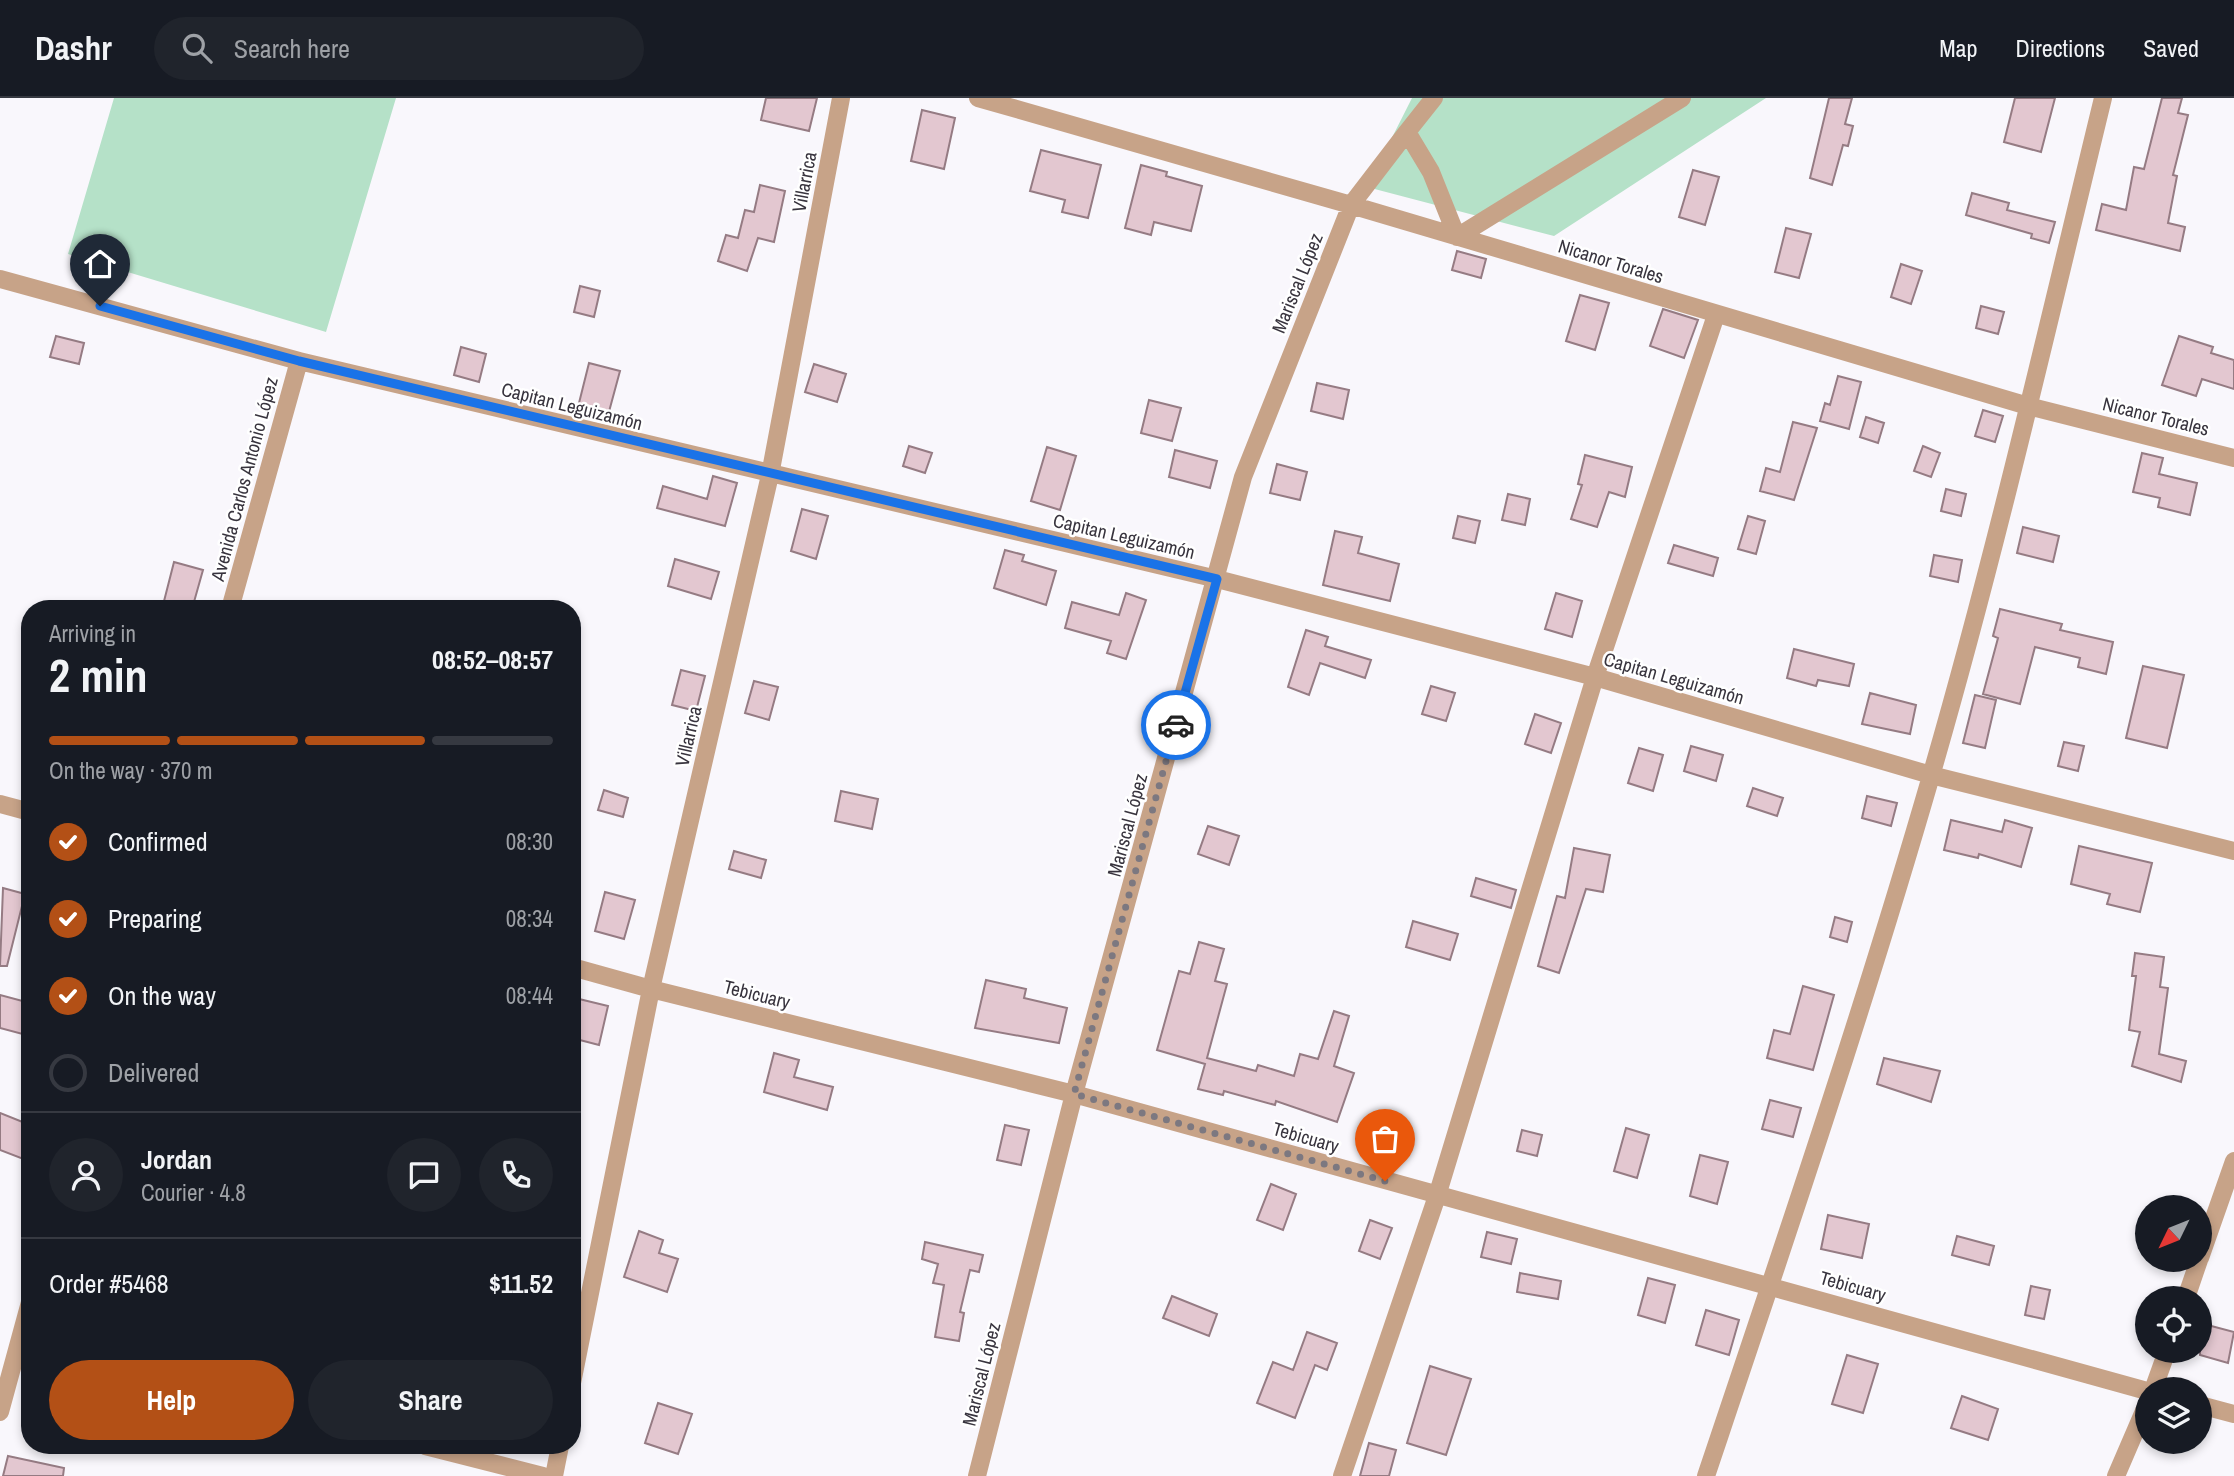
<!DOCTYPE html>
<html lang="en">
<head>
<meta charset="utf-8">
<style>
	:root { --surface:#171b24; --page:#20242c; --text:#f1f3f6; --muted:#9ea1a6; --line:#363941; --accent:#b35016 }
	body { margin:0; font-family:"Archivo Narrow",sans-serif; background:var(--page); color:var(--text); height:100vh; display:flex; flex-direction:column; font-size:26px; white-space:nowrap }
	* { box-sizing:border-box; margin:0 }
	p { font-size:23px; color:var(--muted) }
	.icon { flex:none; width:38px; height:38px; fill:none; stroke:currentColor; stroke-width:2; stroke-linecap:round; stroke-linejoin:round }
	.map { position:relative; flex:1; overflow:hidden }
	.details { position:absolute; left:21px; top:502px; width:560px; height:854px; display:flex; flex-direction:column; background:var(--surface); border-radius:28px; box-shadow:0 4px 10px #0003 }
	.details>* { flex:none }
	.needle { width:46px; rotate:227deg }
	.fabs { position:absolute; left:2135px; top:1097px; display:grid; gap:14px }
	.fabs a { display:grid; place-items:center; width:77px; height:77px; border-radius:50%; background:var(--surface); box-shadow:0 4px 10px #0003; font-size:35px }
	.pin { position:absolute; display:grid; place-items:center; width:60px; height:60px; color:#fff; margin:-72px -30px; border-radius:50% 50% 50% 0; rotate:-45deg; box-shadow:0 0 7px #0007 }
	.pin .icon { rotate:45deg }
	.courier { position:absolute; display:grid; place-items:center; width:70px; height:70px; margin:-35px; border:5px solid #1a73e8; border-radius:50%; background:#fff; color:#222; box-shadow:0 2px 9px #0007 }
	.summary em { font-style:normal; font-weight:800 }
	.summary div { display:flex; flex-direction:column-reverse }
	.summary { display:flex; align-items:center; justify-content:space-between; height:119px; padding:0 28px }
	h1 { font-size:46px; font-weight:800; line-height:52px }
	.bar { display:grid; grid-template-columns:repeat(4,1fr); gap:10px 7px; align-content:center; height:84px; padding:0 28px }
	.bar i { height:9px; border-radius:5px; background:var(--line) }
	.bar .current { background:var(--accent) }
	.bar p { grid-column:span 4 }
	.line { display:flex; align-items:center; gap:18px; padding:0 28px; border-top:2px solid var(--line) }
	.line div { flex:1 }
	.round { display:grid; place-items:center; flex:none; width:74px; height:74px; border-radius:37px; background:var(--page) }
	ol { padding:0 28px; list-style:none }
	li { display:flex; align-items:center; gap:21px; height:77px }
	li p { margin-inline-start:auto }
	li .icon { padding:7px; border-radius:50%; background:var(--accent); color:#fff; stroke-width:4 }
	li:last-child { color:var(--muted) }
	li i { width:38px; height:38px; border:4px solid var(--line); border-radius:50% }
	.cta { display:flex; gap:14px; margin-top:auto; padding:14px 28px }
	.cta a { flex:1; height:80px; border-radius:42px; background:var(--accent); color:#fff; font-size:28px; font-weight:800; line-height:80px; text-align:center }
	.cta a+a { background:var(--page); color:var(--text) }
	header { display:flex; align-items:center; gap:42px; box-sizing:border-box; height:98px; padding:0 35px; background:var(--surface); border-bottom:2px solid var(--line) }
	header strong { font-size:33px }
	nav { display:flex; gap:38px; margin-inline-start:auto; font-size:24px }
	.search { width:490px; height:63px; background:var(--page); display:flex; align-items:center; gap:18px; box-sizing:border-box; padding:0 24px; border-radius:38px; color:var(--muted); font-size:26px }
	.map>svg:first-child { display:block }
	.green { fill:#b5e1c8 }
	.building { fill:#e3c7d0; stroke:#957b83; stroke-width:2 }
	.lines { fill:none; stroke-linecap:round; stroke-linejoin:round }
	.street { stroke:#c7a388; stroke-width:18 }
	.done { stroke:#7c7880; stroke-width:7; stroke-dasharray:0 12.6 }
	.route { stroke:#1a73e8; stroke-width:9 }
	.labels { text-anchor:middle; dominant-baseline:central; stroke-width:5; stroke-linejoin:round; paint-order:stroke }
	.street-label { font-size:19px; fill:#38343e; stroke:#fff }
</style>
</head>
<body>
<header>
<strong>Dashr</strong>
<div class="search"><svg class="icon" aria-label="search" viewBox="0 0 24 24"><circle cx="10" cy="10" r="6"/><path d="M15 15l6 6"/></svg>Search here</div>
<nav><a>Map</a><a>Directions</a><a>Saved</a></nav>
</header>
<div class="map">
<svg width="2234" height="1378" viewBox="0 0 2234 1378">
	<rect width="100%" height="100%" fill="#f9f7fc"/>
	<path class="green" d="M 114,0 L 396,0 L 326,234 L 68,156 Z
		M 1412,0 L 1766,0 L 1554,138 L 1367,89 Z"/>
	<path class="building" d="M 766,0 L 817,0 L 809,33 L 761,22 Z
		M 1829,0 L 1852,0 L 1845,26 L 1853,28 L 1848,48 L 1843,47 L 1832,87 L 1810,80 Z
		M 2015,0 L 2055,0 L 2041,54 L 2004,44 Z
		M 2162,0 L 2182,0 L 2178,15 L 2188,17 L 2173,77 L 2177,78 L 2168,125 L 2185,129 L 2180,153 L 2096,132 L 2102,106 L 2126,112 L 2134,69 L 2144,71 Z
		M 922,12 L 955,20 L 944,71 L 911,63 Z
		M 1041,52 L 1101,67 L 1088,120 L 1062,114 L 1065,102 L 1030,93 Z
		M 1141,67 L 1167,74 L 1166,78 L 1202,88 L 1191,133 L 1154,124 L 1151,137 L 1125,130 Z
		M 1693,72 L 1719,79 L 1705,127 L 1679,119 Z
		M 760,87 L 785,93 L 774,144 L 758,140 L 747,173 L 718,163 L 726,137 L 738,140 L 745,112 L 754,114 Z
		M 1972,95 L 2009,105 L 2007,112 L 2055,124 L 2049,145 L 2031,140 L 2032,136 L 1966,117 Z
		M 1786,130 L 1811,136 L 1799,180 L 1775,174 Z
		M 1457,153 L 1486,161 L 1481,180 L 1452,172 Z
		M 1901,166 L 1922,173 L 1911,206 L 1891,199 Z
		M 580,188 L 600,193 L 594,219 L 574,214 Z
		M 1580,197 L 1609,205 L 1595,252 L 1566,243 Z
		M 1981,208 L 2004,214 L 1998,236 L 1976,230 Z
		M 1663,211 L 1698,222 L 1684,260 L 1650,248 Z
		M 56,238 L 84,245 L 79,266 L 50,259 Z
		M 2179,238 L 2213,249 L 2211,255 L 2234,262 L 2234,291 L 2202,281 L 2196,298 L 2162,287 Z
		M 461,249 L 486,256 L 479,284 L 454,277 Z
		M 589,265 L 620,273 L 607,321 L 577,313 Z
		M 814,266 L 846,276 L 837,304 L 805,294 Z
		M 1838,278 L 1861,284 L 1849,331 L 1820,323 L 1825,305 L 1830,307 Z
		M 1317,285 L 1349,292 L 1343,321 L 1311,313 Z
		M 1149,302 L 1181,310 L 1172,343 L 1141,335 Z
		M 1983,312 L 2003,318 L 1995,344 L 1975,338 Z
		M 1866,319 L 1884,325 L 1878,345 L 1860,339 Z
		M 1793,324 L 1817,330 L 1794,402 L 1760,393 L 1766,370 L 1780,374 Z
		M 909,348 L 932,355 L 925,375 L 903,368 Z
		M 1923,348 L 1940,355 L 1931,379 L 1914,373 Z
		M 1047,349 L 1076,358 L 1060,412 L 1031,403 Z
		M 1175,352 L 1217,363 L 1210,390 L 1169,379 Z
		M 2142,355 L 2163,360 L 2159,376 L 2197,385 L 2190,417 L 2158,409 L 2160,400 L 2133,394 Z
		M 1585,357 L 1632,369 L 1625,399 L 1609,394 L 1597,429 L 1571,421 L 1582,387 L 1578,386 Z
		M 1277,366 L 1307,374 L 1300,402 L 1270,395 Z
		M 713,378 L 737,385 L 725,428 L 657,410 L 663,388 L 707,401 Z
		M 1946,391 L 1966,396 L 1961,418 L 1941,413 Z
		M 1508,396 L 1530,401 L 1525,427 L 1502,422 Z
		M 802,411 L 828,418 L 816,461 L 791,453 Z
		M 1458,418 L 1480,423 L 1475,445 L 1453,440 Z
		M 1748,418 L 1765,423 L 1756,456 L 1738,451 Z
		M 2023,429 L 2059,438 L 2053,464 L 2017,455 Z
		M 1335,433 L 1362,439 L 1358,455 L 1399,466 L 1390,503 L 1323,487 Z
		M 1674,447 L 1718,460 L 1713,478 L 1668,465 Z
		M 1005,452 L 1024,457 L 1022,463 L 1056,473 L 1046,507 L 994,490 Z
		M 1934,457 L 1962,462 L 1958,484 L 1930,478 Z
		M 675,461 L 719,474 L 711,501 L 668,488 Z
		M 174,464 L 203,472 L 192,511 L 162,511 Z
		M 1126,495 L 1146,502 L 1126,561 L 1107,555 L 1111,543 L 1065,530 L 1072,504 L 1119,517 Z
		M 1556,495 L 1582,503 L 1572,539 L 1545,531 Z
		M 2000,511 L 2062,526 L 2060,532 L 2113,544 L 2106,576 L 2078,569 L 2080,560 L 2035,549 L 2020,606 L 1983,596 L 1998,540 L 1993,538 Z
		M 1306,532 L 1328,539 L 1325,548 L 1371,562 L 1365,580 L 1320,565 L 1309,597 L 1288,589 Z
		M 1794,551 L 1854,566 L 1849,588 L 1818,582 L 1816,588 L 1787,580 Z
		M 2143,568 L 2184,577 L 2167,650 L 2126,640 Z
		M 681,572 L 705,578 L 696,613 L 672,607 Z
		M 754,583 L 778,589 L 769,622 L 745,615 Z
		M 1431,588 L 1455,595 L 1446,623 L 1422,616 Z
		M 1870,595 L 1916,607 L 1910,636 L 1862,626 Z
		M 1975,597 L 1996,602 L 1985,650 L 1963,645 Z
		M 1535,616 L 1561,625 L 1551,655 L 1525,646 Z
		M 2064,644 L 2084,648 L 2078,673 L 2058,668 Z
		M 1691,648 L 1723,657 L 1716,683 L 1684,673 Z
		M 1639,650 L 1663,657 L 1653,693 L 1628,685 Z
		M 1753,690 L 1783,700 L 1777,718 L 1747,708 Z
		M 604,692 L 628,700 L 623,719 L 598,712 Z
		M 841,693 L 878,701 L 872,731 L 835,723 Z
		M 1867,698 L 1897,705 L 1891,728 L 1862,720 Z
		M 1951,722 L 2002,734 L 2005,722 L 2032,730 L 2021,769 L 1979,756 L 1978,760 L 1944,752 Z
		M 1208,728 L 1239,738 L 1229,767 L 1198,756 Z
		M 2079,748 L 2152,765 L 2140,814 L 2107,806 L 2110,796 L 2071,786 Z
		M 1574,750 L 1610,757 L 1603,794 L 1586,791 L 1559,875 L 1538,868 L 1557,798 L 1565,800 Z
		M 734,753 L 766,762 L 761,780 L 729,771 Z
		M 1476,780 L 1516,792 L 1511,810 L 1471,798 Z
		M 3,790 L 25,796 L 7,868 L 0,868 Z
		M 605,794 L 635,802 L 624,841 L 595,833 Z
		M 1835,819 L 1852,824 L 1847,844 L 1830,839 Z
		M 1413,823 L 1458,836 L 1450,862 L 1406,849 Z
		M 1199,844 L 1224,851 L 1215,883 L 1227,886 L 1207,960 L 1256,973 L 1258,967 L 1294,978 L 1300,956 L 1318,961 L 1334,913 L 1349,918 L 1334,968 L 1354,975 L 1337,1024 L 1276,1003 L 1275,1007 L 1224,993 L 1223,997 L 1198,991 L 1205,966 L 1157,952 L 1179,873 L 1190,876 Z
		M 2135,855 L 2164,859 L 2160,889 L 2168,890 L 2159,956 L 2186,963 L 2181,984 L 2132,968 L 2140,934 L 2129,932 L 2136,878 L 2132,878 Z
		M 986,882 L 1026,891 L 1024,900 L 1067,910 L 1059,945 L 975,930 Z
		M 1803,888 L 1834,897 L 1813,972 L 1767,960 L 1774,932 L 1790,936 Z
		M 0,897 L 30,905 L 30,938 L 0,930 Z
		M 575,900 L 608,908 L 599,947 L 572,940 Z
		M 774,955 L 799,962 L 794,979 L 833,989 L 827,1012 L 764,994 Z
		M 1884,960 L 1940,973 L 1931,1004 L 1877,986 Z
		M 1770,1002 L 1801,1010 L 1793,1039 L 1762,1031 Z
		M 0,1015 L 30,1027 L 30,1051 L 26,1062 L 0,1052 Z
		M 1005,1027 L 1029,1032 L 1021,1067 L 997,1062 Z
		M 1626,1030 L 1649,1037 L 1637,1080 L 1614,1073 Z
		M 1522,1032 L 1542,1037 L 1537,1058 L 1517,1053 Z
		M 1700,1057 L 1728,1064 L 1717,1106 L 1690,1098 Z
		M 1271,1086 L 1296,1096 L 1283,1132 L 1257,1122 Z
		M 1828,1117 L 1869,1126 L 1862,1160 L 1821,1151 Z
		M 1370,1122 L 1392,1130 L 1380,1161 L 1359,1153 Z
		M 639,1133 L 663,1142 L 659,1155 L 678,1161 L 667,1194 L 624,1179 Z
		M 1487,1134 L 1517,1141 L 1511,1166 L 1481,1159 Z
		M 1957,1138 L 1994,1148 L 1989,1167 L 1952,1157 Z
		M 925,1144 L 983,1157 L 979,1174 L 970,1172 L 960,1214 L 964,1215 L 959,1243 L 935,1239 L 944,1187 L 933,1185 L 938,1166 L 922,1161 Z
		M 1520,1175 L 1561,1183 L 1558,1201 L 1517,1194 Z
		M 1648,1180 L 1675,1187 L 1665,1225 L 1638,1217 Z
		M 2031,1188 L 2050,1192 L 2044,1221 L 2025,1217 Z
		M 1172,1198 L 1217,1216 L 1209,1238 L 1163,1220 Z
		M 1706,1212 L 1739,1222 L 1729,1257 L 1696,1247 Z
		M 2200,1225 L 2234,1234 L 2228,1265 L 2200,1257 Z
		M 1307,1234 L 1337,1245 L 1327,1272 L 1315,1267 L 1295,1320 L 1257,1305 L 1273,1264 L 1293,1272 Z
		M 1847,1257 L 1878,1266 L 1863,1315 L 1832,1306 Z
		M 1430,1268 L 1471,1281 L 1446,1357 L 1407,1345 Z
		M 1962,1298 L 1998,1311 L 1988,1342 L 1951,1330 Z
		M 658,1305 L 692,1316 L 678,1356 L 645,1345 Z
		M 1369,1345 L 1396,1352 L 1389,1378 L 1360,1378 Z
		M 8,1358 L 64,1370 L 63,1378 L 3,1378 Z"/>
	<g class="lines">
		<path class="street" d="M 978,0 L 1351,107 L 2028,308 L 2234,360
			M 1434,0 L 1407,34 L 1431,74 L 1457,139 L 1682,0
			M 0,181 L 299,263 L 1217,481 L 1595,579 L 1931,677 L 2234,753
			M 230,511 L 299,263
			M 0,706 L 30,714
			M 572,869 L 651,891 L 1074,996 L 2147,1293
			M 2200,1160 L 2234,1063
			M 2186,1200 L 2199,1162
			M 572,1285 L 651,891 L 770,377 L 841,0
			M 2153,1292 L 2167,1253
			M 2200,1307 L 2234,1316
			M 0,1314 L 30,1204
			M 425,1348 L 543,1378
			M 554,1378 L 560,1348
			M 977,1378 L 1074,996 L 1243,379 L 1351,107 L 1407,34
			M 1342,1378 L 1437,1098 L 1595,579 L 1716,217
			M 1706,1378 C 1784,1146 1863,913 1931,678 C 1996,454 2048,226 2103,0
			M 2116,1378 L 2147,1306"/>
	</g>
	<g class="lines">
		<path class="done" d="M 1176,627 L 1074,996 L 1385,1083"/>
		<path class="route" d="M 100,208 L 299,263 L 1217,481 L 1176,627"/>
	</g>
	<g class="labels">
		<g class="street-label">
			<text transform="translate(804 84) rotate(-79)">Villarrica</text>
			<text transform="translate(1611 163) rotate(17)">Nicanor Torales</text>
			<text transform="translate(1297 185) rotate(-68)">Mariscal López</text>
			<text transform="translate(572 308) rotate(14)">Capitan Leguizamón</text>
			<text transform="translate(2156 318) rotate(14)">Nicanor Torales</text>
			<text transform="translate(244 381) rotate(-75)">Avenida Carlos Antonio López</text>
			<text transform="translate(1124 438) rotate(13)">Capitan Leguizamón</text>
			<text transform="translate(1674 580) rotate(16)">Capitan Leguizamón</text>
			<text transform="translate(688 638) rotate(-77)">Villarrica</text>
			<text transform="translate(1127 727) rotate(-75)">Mariscal López</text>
			<text transform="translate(757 896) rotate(14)">Tebicuary</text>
			<text transform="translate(1306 1039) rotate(16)">Tebicuary</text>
			<text transform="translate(1853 1188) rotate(16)">Tebicuary</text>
			<text transform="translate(981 1276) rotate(-76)">Mariscal López</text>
		</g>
	</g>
</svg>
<div class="fabs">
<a><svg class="needle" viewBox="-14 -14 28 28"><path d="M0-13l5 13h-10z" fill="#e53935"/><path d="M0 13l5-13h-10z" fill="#9ea1a6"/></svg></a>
<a><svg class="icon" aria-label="locate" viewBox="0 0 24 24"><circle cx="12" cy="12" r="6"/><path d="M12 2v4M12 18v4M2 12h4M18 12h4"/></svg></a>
<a><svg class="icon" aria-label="layers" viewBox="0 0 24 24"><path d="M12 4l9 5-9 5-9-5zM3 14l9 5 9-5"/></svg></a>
</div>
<div class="pin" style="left:1385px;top:1083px;background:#ea580c"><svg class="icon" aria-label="bag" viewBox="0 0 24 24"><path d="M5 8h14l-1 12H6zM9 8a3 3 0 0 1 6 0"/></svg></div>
<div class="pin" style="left:100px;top:208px;background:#1f2937"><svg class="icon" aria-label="home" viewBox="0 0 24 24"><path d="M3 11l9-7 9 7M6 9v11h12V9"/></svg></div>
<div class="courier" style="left:1176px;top:627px"><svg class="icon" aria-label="car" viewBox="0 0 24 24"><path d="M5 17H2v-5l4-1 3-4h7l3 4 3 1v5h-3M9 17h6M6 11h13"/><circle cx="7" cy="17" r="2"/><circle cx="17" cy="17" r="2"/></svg></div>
<section class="details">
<div class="summary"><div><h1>2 min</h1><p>Arriving in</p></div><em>08:52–08:57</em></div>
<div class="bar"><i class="current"></i><i class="current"></i><i class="current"></i><i></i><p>On the way · 370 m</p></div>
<ol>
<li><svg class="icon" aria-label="check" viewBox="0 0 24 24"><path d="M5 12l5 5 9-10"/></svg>Confirmed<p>08:30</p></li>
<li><svg class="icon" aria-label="check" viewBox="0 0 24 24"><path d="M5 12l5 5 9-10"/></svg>Preparing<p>08:34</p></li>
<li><svg class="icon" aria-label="check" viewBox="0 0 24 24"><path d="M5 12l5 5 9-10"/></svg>On the way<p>08:44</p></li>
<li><i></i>Delivered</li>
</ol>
<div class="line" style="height:126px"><a class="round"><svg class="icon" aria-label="person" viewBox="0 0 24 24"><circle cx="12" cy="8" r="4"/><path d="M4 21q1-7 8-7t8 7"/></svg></a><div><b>Jordan</b><p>Courier · 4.8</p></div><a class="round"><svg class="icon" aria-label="chat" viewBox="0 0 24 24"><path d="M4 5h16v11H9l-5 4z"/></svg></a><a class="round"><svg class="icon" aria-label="phone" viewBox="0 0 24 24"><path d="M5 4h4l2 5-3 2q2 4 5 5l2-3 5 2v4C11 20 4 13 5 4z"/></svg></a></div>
<div class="line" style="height:91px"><div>Order #5468</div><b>$11.52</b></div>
<div class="cta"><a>Help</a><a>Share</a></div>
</section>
</div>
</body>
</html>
